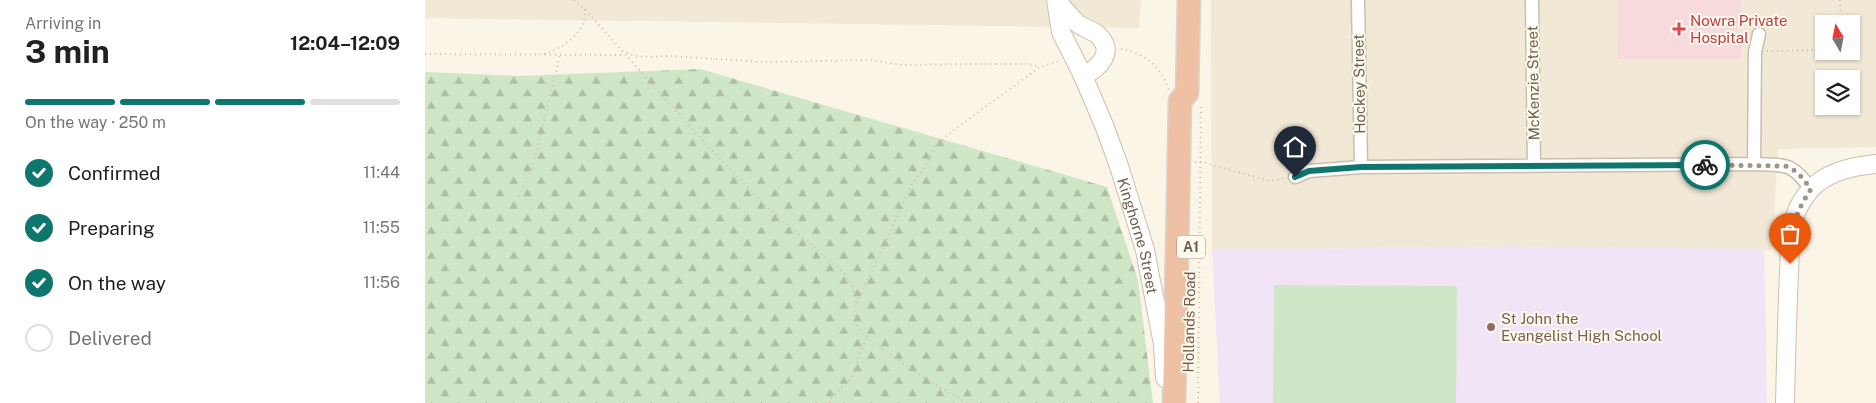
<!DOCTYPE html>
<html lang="en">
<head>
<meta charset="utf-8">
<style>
	:root { --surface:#fff; --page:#f6f6f6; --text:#202124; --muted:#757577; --line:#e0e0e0; --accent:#0f766e }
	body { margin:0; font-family:"Public Sans",sans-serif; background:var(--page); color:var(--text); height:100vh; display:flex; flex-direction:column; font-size:19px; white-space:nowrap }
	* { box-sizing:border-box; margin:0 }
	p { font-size:16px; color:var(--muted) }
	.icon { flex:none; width:28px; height:28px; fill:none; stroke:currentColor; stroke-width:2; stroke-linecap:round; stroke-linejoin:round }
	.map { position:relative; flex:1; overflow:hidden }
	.sheet { display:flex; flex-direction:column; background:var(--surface); width:425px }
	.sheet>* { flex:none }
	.needle { width:32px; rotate:350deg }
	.tools { position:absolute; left:1390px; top:15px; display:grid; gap:10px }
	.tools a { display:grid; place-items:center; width:45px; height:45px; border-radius:0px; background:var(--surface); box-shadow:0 1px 4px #0004; font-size:25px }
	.pin { position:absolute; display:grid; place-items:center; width:42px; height:42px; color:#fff; margin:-51px -21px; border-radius:50% 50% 50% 0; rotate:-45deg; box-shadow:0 0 5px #0007 }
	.pin .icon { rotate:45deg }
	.courier { position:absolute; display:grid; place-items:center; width:50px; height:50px; margin:-25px; border:4px solid #0f766e; border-radius:50%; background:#fff; color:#222; box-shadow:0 1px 6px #0007 }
	.summary em { font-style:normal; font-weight:700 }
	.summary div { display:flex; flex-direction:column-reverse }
	.summary { display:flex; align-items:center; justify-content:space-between; height:85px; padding:0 25px }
	h1 { font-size:32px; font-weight:700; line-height:38px }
	.bar { display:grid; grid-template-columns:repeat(4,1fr); gap:8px 5px; align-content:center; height:60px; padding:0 25px }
	.bar i { height:6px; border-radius:4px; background:var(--line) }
	.bar .active { background:var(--accent) }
	.bar p { grid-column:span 4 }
	ol { padding:0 25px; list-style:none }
	li { display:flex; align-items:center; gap:15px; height:55px }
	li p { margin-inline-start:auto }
	li .icon { padding:5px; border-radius:50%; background:var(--accent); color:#fff; stroke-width:4 }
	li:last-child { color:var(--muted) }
	li i { width:28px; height:28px; border:2px solid var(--line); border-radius:50% }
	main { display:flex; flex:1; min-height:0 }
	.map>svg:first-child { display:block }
	.residential { fill:#f1e8d6; fill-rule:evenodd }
	.education { fill:#f2e4f7 }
	.medical { fill:#f7dbdc }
	.grass { fill:#d0e7c7 }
	.forest { fill:url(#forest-firs) }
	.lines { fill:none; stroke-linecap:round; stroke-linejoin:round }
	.street-casing { stroke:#cbbeae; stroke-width:15 }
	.secondary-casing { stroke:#cdbfac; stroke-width:20 }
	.highway-casing { stroke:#dad5d1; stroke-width:25 }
	.path { stroke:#d2bba5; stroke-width:2; stroke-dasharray:1 4; stroke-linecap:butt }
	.street { stroke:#fff; stroke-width:12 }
	.secondary { stroke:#fff; stroke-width:18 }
	.highway { stroke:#eec0a4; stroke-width:22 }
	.done { stroke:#a19484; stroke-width:5; stroke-dasharray:0 9 }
	.route { stroke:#0f766e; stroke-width:6 }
	.health-dot { fill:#e0444e; stroke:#fdf9ed; stroke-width:2 }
	.education-dot { fill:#8d6e63; stroke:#fdf9ed; stroke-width:2 }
	.labels { text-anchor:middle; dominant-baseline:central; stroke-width:4; stroke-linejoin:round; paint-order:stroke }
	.shield { fill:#fdf9ed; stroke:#9b8d7e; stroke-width:1 }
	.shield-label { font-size:14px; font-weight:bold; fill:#715f4e }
	.health-label { font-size:15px; fill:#be3a42; stroke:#fdf9ed; text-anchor:start }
	.street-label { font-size:15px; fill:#715f4e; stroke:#fdf9ed }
	.education-label { font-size:15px; fill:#785e54; stroke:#fdf9ed; text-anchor:start }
</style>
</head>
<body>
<main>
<section class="sheet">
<div class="summary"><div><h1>3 min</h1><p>Arriving in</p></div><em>12:04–12:09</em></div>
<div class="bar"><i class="active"></i><i class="active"></i><i class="active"></i><i></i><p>On the way · 250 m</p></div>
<ol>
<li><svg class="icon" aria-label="check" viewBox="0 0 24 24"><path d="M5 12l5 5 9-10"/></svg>Confirmed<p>11:44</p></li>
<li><svg class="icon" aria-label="check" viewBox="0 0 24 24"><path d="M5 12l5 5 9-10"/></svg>Preparing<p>11:55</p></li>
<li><svg class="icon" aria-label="check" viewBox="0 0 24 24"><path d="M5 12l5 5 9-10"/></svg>On the way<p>11:56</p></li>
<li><i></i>Delivered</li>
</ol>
</section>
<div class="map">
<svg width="1451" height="403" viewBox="0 0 1451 403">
	<defs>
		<pattern id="forest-firs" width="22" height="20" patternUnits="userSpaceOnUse" patternTransform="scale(1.25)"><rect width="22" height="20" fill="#d0e7c7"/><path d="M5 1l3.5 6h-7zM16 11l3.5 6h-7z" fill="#adbea4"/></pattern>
	</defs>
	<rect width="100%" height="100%" fill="#faf5e7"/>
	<path class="residential" d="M 0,0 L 716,0 L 714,28 L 0,18 Z
		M 786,0 L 1451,0 L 1451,147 L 1353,149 L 1347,250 L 1087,246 L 787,250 ZM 1399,24 L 1426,24 L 1426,51 L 1399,51 ZM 1399,79 L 1426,79 L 1426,106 L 1399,106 Z"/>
	<path class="education" d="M 1087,246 L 1339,249 L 1342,403 L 795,403 L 787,250 Z"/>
	<path class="medical" d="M 1192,0 L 1316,0 L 1316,59 L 1193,59 Z"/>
	<path class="grass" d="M 849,285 L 1032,286 L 1031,403 L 848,403 Z"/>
	<path class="forest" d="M 275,69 L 682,187 L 713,280 L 728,403 L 0,403 L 0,72 L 94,76 Z"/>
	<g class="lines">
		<g class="street-casing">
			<path id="street" d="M 933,0 L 936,167
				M 1107,0 L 1109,166
				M 1329,164 L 1330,52 L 1334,34
				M 870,177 L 884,171 L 936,167 L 1329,164 C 1362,166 1365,161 1386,189"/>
		</g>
		<g class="secondary-casing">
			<g id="secondary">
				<path id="s1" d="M 631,0 L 636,32 L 658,76 L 679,125 L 694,166 L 720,250 L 738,344 L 740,378"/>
				<path d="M 632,0 C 638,8 645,17 652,23 C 658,28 667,30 673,35 C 691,52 674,68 658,76"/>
				<path d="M 1360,403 C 1361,360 1362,317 1364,273 C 1365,255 1364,234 1370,216 C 1373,207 1379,197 1385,190 C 1401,172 1428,166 1451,164"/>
			</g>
		</g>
		<g class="highway-casing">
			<path id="highway" d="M 749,403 L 755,101 L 762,93 L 764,0"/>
		</g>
		<path class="path" d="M 149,0 L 160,9 L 277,140 L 341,206 L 419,273 L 427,285 L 431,302 L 430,319 L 432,326 L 447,342 L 498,377 L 542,403
			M 1415,0 L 1416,24
			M 696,49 C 720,53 736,67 744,90
			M 197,51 L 210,56 L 224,57 L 244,56 L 339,62 L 445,60 L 478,65 L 548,64 L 603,64 L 615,67
			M 1342,51 L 1399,50
			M 0,54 L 200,55
			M 119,54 C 139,48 163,31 160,9
			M 770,162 L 777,162 L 845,181 L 860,178
			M 94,196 L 107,169 L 135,55
			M 432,303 L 487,184 L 502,164 L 510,146 L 526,132 L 615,67 L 635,61
			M 405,403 L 406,398 L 429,375 L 436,350 L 442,337
			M 773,403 L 776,103"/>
		<use href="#street" class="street"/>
		<use href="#secondary" class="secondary"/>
		<use href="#highway" class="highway"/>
	</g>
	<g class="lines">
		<path class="done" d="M 1280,165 L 1360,166 C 1373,170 1378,179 1386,189 C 1367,218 1367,230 1365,264"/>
		<path class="route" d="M 870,177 L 884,171 L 936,167 L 1280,165"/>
	</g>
	<path class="health-dot" d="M1251.5 21.5h5v5h5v5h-5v5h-5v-5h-5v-5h5z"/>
	<circle class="education-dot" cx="1066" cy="327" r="5"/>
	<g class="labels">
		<rect class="shield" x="752" y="235.5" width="28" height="23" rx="4"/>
		<g class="shield-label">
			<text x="766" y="247">A1</text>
		</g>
		<g class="health-label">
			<text x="1265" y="20">Nowra Private<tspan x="1265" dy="17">Hospital</tspan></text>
		</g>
		<g class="street-label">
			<text transform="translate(1108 83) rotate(-91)">McKenzie Street</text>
			<text transform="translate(934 84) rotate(-91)">Hockey Street</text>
			<text stroke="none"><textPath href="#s1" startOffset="251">Kinghorne Street</textPath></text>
			<text transform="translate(764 322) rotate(-89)">Hollands Road</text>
		</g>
		<g class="education-label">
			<text x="1076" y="318">St John the<tspan x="1076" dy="17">Evangelist High School</tspan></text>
		</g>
	</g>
</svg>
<div class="tools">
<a><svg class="needle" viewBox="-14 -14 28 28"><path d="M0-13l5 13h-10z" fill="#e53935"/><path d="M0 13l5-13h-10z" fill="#757577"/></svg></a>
<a><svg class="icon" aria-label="layers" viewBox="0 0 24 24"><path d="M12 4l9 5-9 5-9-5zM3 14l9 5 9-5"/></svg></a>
</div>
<div class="pin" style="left:1365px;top:264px;background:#ea580c"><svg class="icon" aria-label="bag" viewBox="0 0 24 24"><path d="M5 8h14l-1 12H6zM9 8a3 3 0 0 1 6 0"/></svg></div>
<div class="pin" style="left:870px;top:177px;background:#1f2937"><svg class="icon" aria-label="home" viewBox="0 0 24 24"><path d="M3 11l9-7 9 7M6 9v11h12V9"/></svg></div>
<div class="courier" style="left:1280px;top:165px"><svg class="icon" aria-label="bike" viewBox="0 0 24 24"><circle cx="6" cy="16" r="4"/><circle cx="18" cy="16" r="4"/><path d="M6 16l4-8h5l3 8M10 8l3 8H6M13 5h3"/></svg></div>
</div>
</main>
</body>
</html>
